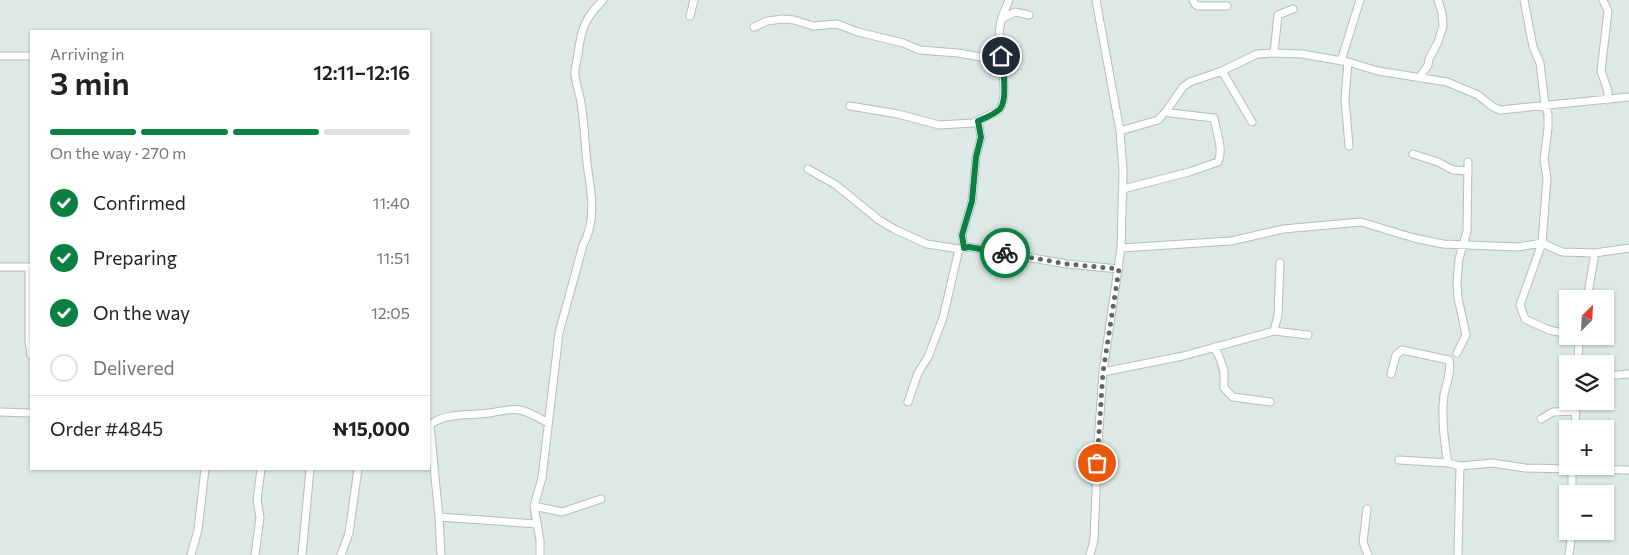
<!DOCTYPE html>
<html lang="en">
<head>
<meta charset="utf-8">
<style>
	:root { --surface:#fff; --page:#f6f6f6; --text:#202124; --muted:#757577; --line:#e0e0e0; --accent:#0b8043 }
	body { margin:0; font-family:Commissioner,sans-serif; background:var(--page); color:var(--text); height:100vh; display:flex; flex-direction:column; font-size:19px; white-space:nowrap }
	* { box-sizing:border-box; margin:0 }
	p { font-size:16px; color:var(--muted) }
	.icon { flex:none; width:28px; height:28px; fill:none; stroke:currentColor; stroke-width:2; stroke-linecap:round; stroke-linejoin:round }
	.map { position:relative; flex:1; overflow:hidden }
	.panel { position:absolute; left:30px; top:30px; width:400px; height:440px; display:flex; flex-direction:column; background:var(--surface); border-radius:0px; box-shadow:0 1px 4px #0004 }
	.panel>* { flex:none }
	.needle { width:32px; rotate:24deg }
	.fabs { position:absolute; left:1559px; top:290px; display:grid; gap:10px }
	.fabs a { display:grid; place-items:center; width:55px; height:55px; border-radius:0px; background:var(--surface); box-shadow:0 1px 4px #0004; font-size:25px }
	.pin { position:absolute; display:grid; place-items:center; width:42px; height:42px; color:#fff; margin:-21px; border:2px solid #fff; border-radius:50%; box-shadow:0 1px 5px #0007 }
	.courier { position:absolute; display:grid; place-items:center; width:50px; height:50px; margin:-25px; border:4px solid #0b8043; border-radius:50%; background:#fff; color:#222; box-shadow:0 1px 6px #0007 }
	.head em { font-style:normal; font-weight:600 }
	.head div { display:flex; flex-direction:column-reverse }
	.head { display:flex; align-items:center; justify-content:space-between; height:85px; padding:0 20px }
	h1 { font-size:32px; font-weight:600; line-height:38px }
	.bar { display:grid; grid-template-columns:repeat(4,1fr); gap:8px 5px; align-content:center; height:60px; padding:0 20px }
	.bar i { height:6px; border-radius:4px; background:var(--line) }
	.bar .current { background:var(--accent) }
	.bar p { grid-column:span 4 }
	.line { display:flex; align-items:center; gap:12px; padding:0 20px; border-top:1px solid var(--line) }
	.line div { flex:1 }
	ol { padding:0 20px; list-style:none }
	li { display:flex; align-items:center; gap:15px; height:55px }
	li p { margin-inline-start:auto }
	li .icon { padding:5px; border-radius:50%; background:var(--accent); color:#fff; stroke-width:4 }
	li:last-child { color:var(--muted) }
	li i { width:28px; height:28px; border:2px solid var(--line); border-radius:50% }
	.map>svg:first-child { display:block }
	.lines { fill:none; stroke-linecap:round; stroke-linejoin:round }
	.minor-casing { stroke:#b3bebd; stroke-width:9 }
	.minor { stroke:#fff; stroke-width:7 }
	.done { stroke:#606766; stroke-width:5; stroke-dasharray:0 9 }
	.route { stroke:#0b8043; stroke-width:6 }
</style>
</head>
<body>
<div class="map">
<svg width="1629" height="555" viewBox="0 0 1629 555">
	<rect width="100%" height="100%" fill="#dde9e7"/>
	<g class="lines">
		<g class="minor-casing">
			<path id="minor" d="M 1193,0 L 1195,4 L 1198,6 L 1227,6
				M 1524,0 L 1533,47 L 1540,63 L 1545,105 L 1548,114 L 1548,128 L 1544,160 L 1547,178 L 1542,243 L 1520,305 L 1525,319 L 1549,330 L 1568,334
				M 1603,0 L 1608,11 L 1601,71 L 1608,91 L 1608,100
				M 690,16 L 694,0
				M 1003,18 L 1015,12 L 1029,15
				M 754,27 L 767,21 L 783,19 L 794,20 L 813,26 L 837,24 L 858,32 L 903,43 L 920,50 L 958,53 L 987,58 L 1001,56
				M 1274,53 L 1278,15 L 1293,9
				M 0,56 L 31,56
				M 1341,61 L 1360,0
				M 1348,62 L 1345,99 L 1349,146
				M 1222,71 L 1252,122
				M 1419,78 L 1428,65 L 1429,59 L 1438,42 L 1443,26 L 1442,13 L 1438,0
				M 850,106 L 898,114 L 939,125 L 973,123 L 998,111 C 1013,97 995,46 1000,26 C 1001,17 1006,8 1009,0
				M 1120,131 L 1158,120 L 1167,110 L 1183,87 L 1190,82 L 1222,71 L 1257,54 L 1274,53 L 1302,54 L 1348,62 L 1378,71 L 1447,82 L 1478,95 L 1493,107 L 1500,110 L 1629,97
				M 1413,154 L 1438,162 L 1453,170 L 1468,171
				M 808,169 L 836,185 L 879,220 L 896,230 L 927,244 L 959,249
				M 1123,189 L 1189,172 L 1218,162 C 1224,150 1216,131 1214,118 L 1170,113 L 1167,110
				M 964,248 L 962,235 L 972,201 L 976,157 L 981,137 L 978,121
				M 1121,248 L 1231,241 L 1283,229 L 1361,222 L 1414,238 L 1443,244 L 1518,247 L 1542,243 L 1562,252 L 1595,253 L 1629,248
				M 0,267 L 29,267 L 29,340 L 31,355
				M 1587,299 L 1595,253
				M 1274,331 L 1278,315 L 1280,263
				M 1214,347 L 1219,356 L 1224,371 L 1224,388 L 1233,397 L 1270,402
				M 1457,353 L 1466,335 L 1458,298 L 1457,282 L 1459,259 L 1467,231 L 1468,162
				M 1578,364 L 1579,336
				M 1103,372 L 1183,356 L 1274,331 L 1308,335
				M 1391,374 L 1396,355 L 1402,350 L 1449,360 C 1452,371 1446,384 1444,395 C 1441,418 1444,441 1448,463
				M 1605,376 L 1629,374
				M 908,402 L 918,373 L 928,357 L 943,318 L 959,249 L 969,247 L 1067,264 L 1119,269
				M 0,412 L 31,413
				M 1541,419 L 1553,412 L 1576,411
				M 1575,429 L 1576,401
				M 1399,460 L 1448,463 L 1460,466 L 1458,555
				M 1460,466 L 1493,463 L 1525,468 L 1629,470
				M 1572,494 L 1572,467
				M 534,506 L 562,512 L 601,499
				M 1367,509 L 1363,542 L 1368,555
				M 439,517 L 537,524
				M 191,555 L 198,530 L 205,469
				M 255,555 L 260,517 L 257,500 L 261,469
				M 302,555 L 310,469
				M 341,555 L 349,533 L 358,469
				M 441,555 L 439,517 L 430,426 L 431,424 C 448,412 469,416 489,413 C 499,412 509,408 520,410 C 530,412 539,418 548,423
				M 540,555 L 540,540 L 534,506 L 542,478 L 559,333 L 583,245 C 596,222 592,196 588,171 C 585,150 585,130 582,110 C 581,98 577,88 575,76 C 574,68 577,62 578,54 C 581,29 585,18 603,0
				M 1090,555 L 1094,540 L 1098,443 L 1103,372 L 1121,248 L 1123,172 L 1120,131 L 1096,0
				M 1569,555 L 1572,531"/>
		</g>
		<use href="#minor" class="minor"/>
	</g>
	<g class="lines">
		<path class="done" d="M 1005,253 L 1067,264 L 1119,269 L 1103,372 L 1097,463"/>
		<path class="route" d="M 1001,56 C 1003,68 1008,99 1000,109 C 995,114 985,118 978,121 L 981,137 L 976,157 L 972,201 L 962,235 L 964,248 L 969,247 L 1005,253"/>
	</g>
</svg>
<div class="fabs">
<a><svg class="needle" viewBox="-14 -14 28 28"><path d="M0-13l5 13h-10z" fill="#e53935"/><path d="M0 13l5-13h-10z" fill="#757577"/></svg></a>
<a><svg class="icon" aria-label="layers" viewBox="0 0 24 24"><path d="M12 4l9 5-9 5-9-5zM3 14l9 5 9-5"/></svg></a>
<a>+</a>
<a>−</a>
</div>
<div class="pin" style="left:1097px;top:463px;background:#ea580c"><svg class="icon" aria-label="bag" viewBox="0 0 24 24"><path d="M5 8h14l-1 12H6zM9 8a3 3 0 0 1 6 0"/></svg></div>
<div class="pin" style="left:1001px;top:56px;background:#1f2937"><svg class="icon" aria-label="home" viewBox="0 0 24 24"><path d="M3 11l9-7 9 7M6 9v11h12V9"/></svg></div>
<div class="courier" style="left:1005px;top:253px"><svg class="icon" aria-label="bike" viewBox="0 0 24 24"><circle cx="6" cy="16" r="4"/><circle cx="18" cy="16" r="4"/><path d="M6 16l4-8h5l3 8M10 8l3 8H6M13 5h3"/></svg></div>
<section class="panel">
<div class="head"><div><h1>3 min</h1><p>Arriving in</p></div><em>12:11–12:16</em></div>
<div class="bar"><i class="current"></i><i class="current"></i><i class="current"></i><i></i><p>On the way · 270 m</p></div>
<ol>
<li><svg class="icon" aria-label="check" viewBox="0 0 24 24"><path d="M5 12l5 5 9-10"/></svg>Confirmed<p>11:40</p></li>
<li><svg class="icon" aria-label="check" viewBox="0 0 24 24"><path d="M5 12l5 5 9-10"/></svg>Preparing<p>11:51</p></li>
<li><svg class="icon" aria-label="check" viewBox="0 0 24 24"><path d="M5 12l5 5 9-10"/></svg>On the way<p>12:05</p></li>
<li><i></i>Delivered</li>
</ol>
<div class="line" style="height:65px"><div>Order #4845</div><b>₦15,000</b></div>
</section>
</div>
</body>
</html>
